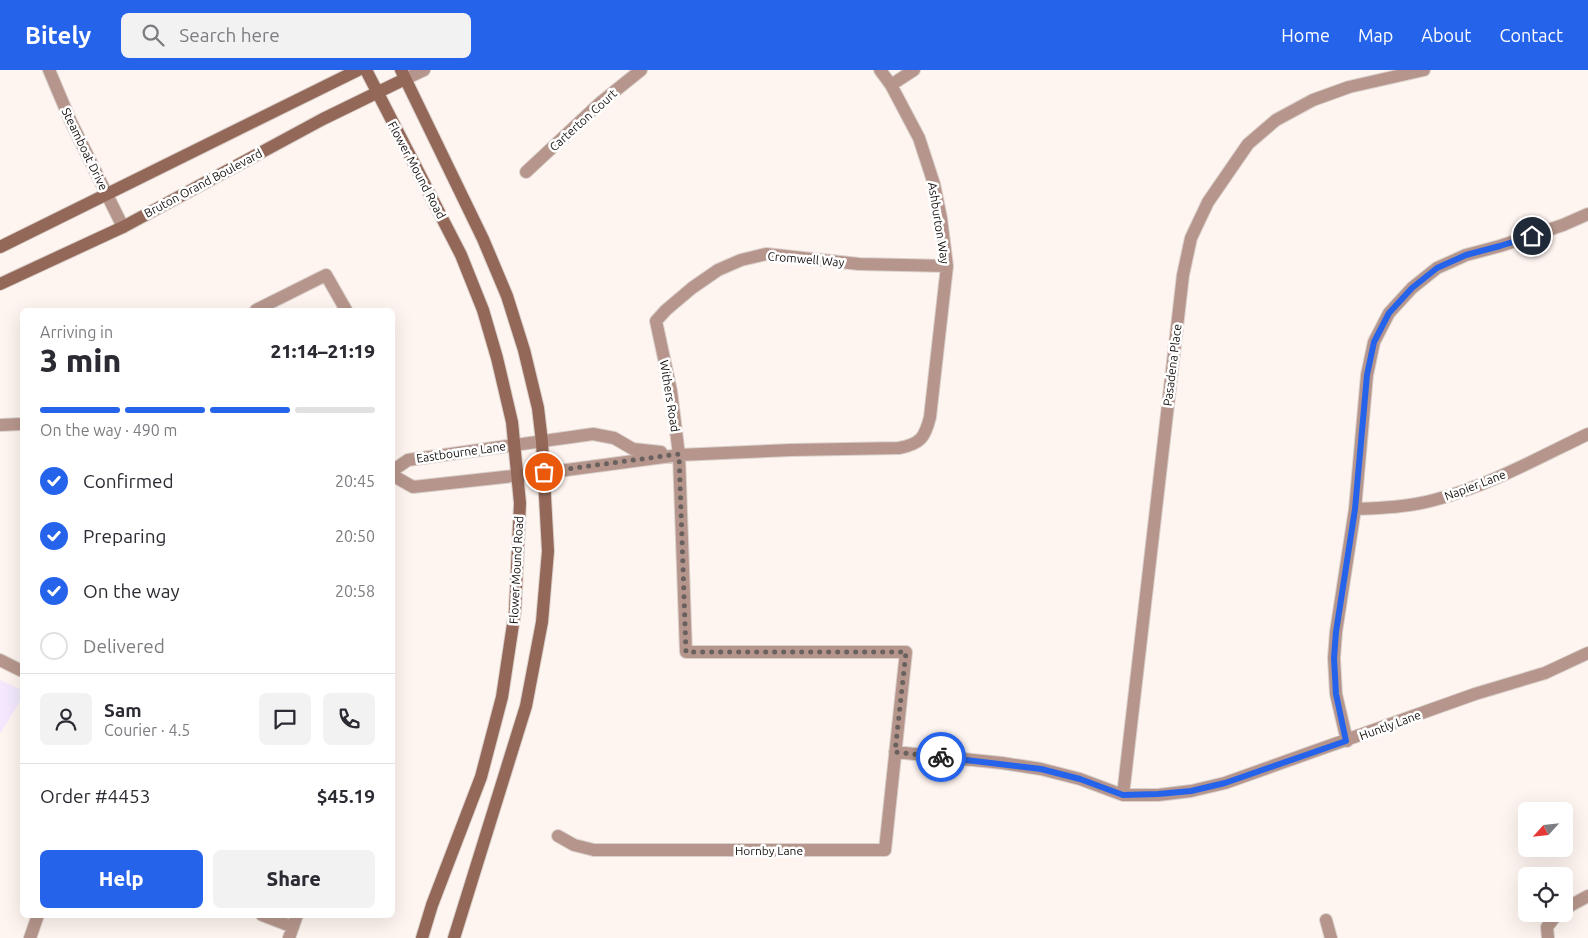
<!DOCTYPE html>
<html lang="en">
<head>
<meta charset="utf-8">
<style>
	:root { --surface:#fff; --page:#f2f2f3; --text:#2b2b33; --muted:#7c7c81; --line:#e1e1e2; --accent:#2563eb }
	body { margin:0; font-family:Ubuntu,sans-serif; background:var(--page); color:var(--text); height:100vh; display:flex; flex-direction:column; font-size:19px; white-space:nowrap }
	* { box-sizing:border-box; margin:0 }
	p { font-size:16px; color:var(--muted) }
	.icon { flex:none; width:28px; height:28px; fill:none; stroke:currentColor; stroke-width:2; stroke-linecap:round; stroke-linejoin:round }
	.map { position:relative; flex:1; overflow:hidden }
	.panel { position:absolute; left:20px; top:238px; width:375px; height:610px; display:flex; flex-direction:column; background:var(--surface); border-radius:8px; box-shadow:0 5px 20px #0002 }
	.panel>* { flex:none }
	.needle { width:32px; rotate:243deg }
	.fabs { position:absolute; left:1518px; top:732px; display:grid; gap:10px }
	.fabs a { display:grid; place-items:center; width:55px; height:55px; border-radius:8px; background:var(--surface); box-shadow:0 5px 20px #0002; font-size:25px }
	.pin { position:absolute; display:grid; place-items:center; width:42px; height:42px; color:#fff; margin:-21px; border:2px solid #fff; border-radius:50%; box-shadow:0 1px 5px #0007 }
	.courier { position:absolute; display:grid; place-items:center; width:50px; height:50px; margin:-25px; border:4px solid #2563eb; border-radius:50%; background:#fff; color:#222; box-shadow:0 1px 6px #0007 }
	.head em { font-style:normal; font-weight:800 }
	.head div { display:flex; flex-direction:column-reverse }
	.head { display:flex; align-items:center; justify-content:space-between; height:85px; padding:0 20px }
	h1 { font-size:32px; font-weight:800; line-height:38px }
	.bar { display:grid; grid-template-columns:repeat(4,1fr); gap:8px 5px; align-content:center; height:60px; padding:0 20px }
	.bar i { height:6px; border-radius:4px; background:var(--line) }
	.bar .on { background:var(--accent) }
	.bar p { grid-column:span 4 }
	.line { display:flex; align-items:center; gap:12px; padding:0 20px; border-top:1px solid var(--line) }
	.line div { flex:1 }
	.round { display:grid; place-items:center; flex:none; width:52px; height:52px; border-radius:8px; background:var(--page) }
	ol { padding:0 20px; list-style:none }
	li { display:flex; align-items:center; gap:15px; height:55px }
	li p { margin-inline-start:auto }
	li .icon { padding:5px; border-radius:50%; background:var(--accent); color:#fff; stroke-width:4 }
	li:last-child { color:var(--muted) }
	li i { width:28px; height:28px; border:2px solid var(--line); border-radius:50% }
	.primary-button { display:flex; gap:10px; margin-top:auto; padding:10px 20px }
	.primary-button a { flex:1; height:58px; border-radius:8px; background:var(--accent); color:#fff; font-size:20px; font-weight:800; line-height:58px; text-align:center }
	.primary-button a+a { background:var(--page); color:var(--text) }
	header { display:flex; align-items:center; gap:30px; box-sizing:border-box; height:70px; padding:0 25px; background:var(--accent); color:#fff }
	header strong { font-size:24px }
	nav { display:flex; gap:28px; margin-inline-start:auto; font-size:18px }
	.search { width:350px; height:45px; background:var(--page); display:flex; align-items:center; gap:12px; box-sizing:border-box; padding:0 18px; border-radius:8px; color:var(--muted); font-size:19px }
	.map>svg:first-child { display:block }
	.education { fill:#f3e8fd }
	.lines { fill:none; stroke-linecap:round; stroke-linejoin:round }
	.minor-casing { stroke:#dad1cc; stroke-width:14 }
	.tertiary-casing { stroke:#dad1cc; stroke-width:14 }
	.secondary-casing { stroke:#dad1cc; stroke-width:14 }
	.minor { stroke:#b6968c; stroke-width:12 }
	.tertiary { stroke:#b6968c; stroke-width:12 }
	.secondary { stroke:#946859; stroke-width:12 }
	.done { stroke:#68615e; stroke-width:5; stroke-dasharray:0 9 }
	.route { stroke:#2563eb; stroke-width:6 }
	.labels { text-anchor:middle; dominant-baseline:central; stroke-width:5; stroke-linejoin:round; paint-order:stroke }
	.street-label { font-size:12px; fill:#161210; stroke:#fff }
</style>
</head>
<body>
<header>
<strong>Bitely</strong>
<div class="search"><svg class="icon" aria-label="search" viewBox="0 0 24 24"><circle cx="10" cy="10" r="6"/><path d="M15 15l6 6"/></svg>Search here</div>
<nav><a>Home</a><a>Map</a><a>About</a><a>Contact</a></nav>
</header>
<div class="map">
<svg width="1588" height="868" viewBox="0 0 1588 868">
	<rect width="100%" height="100%" fill="#fff5f0"/>
	<path class="education" d="M 0,610 L 22,620 L 22,628 L 0,664 Z"/>
	<g class="lines">
		<g class="minor-casing">
			<path id="minor" d="M 49,0 L 71,52 L 123,157
				M 891,15 L 914,0
				M 526,102 L 600,33 L 641,0
				M 256,240 L 326,205 L 346,240
				M 0,355 L 22,354
				M 392,401 L 408,390 L 593,364 L 614,368 L 633,379 L 661,382
				M 392,405 L 413,417 L 559,401 L 679,385 L 791,380 L 899,378 C 921,374 925,367 930,347 L 947,196 L 941,148 L 934,114 L 919,68 L 891,15 L 880,0
				M 1355,439 C 1381,438 1409,437 1434,430 C 1488,416 1538,388 1588,364
				M 0,590 L 22,601
				M 1347,671 L 1336,624 L 1334,588 L 1336,562 L 1355,439 L 1367,305 L 1374,272 L 1389,243 L 1412,218 L 1437,198 L 1466,185 L 1500,176 L 1563,155 L 1588,144
				M 895,682 L 1002,693 L 1041,699 L 1080,709 L 1123,725 L 1158,725 L 1191,721 L 1225,713 L 1475,624 L 1545,603 L 1588,583
				M 1123,725 L 1183,205 L 1191,168 L 1208,132 L 1248,74 L 1276,50 L 1313,30 L 1349,17 L 1424,0
				M 558,766 L 574,775 L 594,780 L 885,780 L 906,582 L 686,582 L 679,385 L 671,321 L 656,251 L 666,240 L 692,218 L 718,200 L 741,190 L 766,184 L 859,194 L 947,196
				M 1564,839 L 1588,826
				M 262,845 L 293,857
				M 1326,850 L 1331,868
				M 30,868 L 38,845
				M 289,868 L 297,845
				M 1548,868 L 1547,857 L 1557,844"/>
		</g>
		<g class="tertiary-casing">
			<path id="tertiary" d="M 405,9 L 424,0"/>
		</g>
		<g class="secondary-casing">
			<path id="secondary" d="M 366,0 L 461,185 L 483,240 L 497,288 L 512,352 L 520,433 L 515,541 L 502,627 L 481,707 L 432,835 L 422,868
				M 401,0 L 483,169 L 507,226 L 524,280 L 538,338 L 542,372 L 548,481 L 542,552 L 526,636 L 454,868
				M 0,177 L 358,0
				M 0,214 L 123,157 L 323,49 L 405,9"/>
		</g>
		<use href="#minor" class="minor"/>
		<use href="#tertiary" class="tertiary"/>
		<use href="#secondary" class="secondary"/>
	</g>
	<g class="lines">
		<path class="done" d="M 544,402 L 679,384 L 686,582 L 906,582 L 895,682 L 941,687"/>
		<path class="route" d="M 941,687 L 1041,699 L 1080,709 L 1123,725 L 1158,724 L 1191,721 L 1225,713 L 1346,671 L 1336,624 L 1334,588 L 1336,562 L 1355,439 L 1367,305 L 1374,272 L 1389,243 L 1412,218 L 1437,198 L 1466,185 L 1500,176 L 1532,166"/>
	</g>
	<g class="labels">
		<g class="street-label">
			<text transform="translate(583 50) rotate(-42)">Carterton Court</text>
			<text transform="translate(85 79) rotate(64)">Steamboat Drive</text>
			<text transform="translate(417 100) rotate(62)">Flower Mound Road</text>
			<text transform="translate(203 113) rotate(-28)">Bruton Orand Boulevard</text>
			<text transform="translate(939 153) rotate(81)">Ashburton Way</text>
			<text transform="translate(806 189) rotate(5)">Cromwell Way</text>
			<text transform="translate(1172 295) rotate(-83)">Pasadena Place</text>
			<text transform="translate(670 326) rotate(81)">Withers Road</text>
			<text transform="translate(461 382) rotate(-8)">Eastbourne Lane</text>
			<text transform="translate(1475 415) rotate(-21)">Napier Lane</text>
			<text transform="translate(516 500) rotate(-87)">Flower Mound Road</text>
			<text transform="translate(1390 655) rotate(-20)">Huntly Lane</text>
			<text x="769" y="780">Hornby Lane</text>
		</g>
	</g>
</svg>
<div class="fabs">
<a><svg class="needle" viewBox="-14 -14 28 28"><path d="M0-13l5 13h-10z" fill="#e53935"/><path d="M0 13l5-13h-10z" fill="#7c7c81"/></svg></a>
<a><svg class="icon" aria-label="locate" viewBox="0 0 24 24"><circle cx="12" cy="12" r="6"/><path d="M12 2v4M12 18v4M2 12h4M18 12h4"/></svg></a>
</div>
<div class="pin" style="left:544px;top:402px;background:#ea580c"><svg class="icon" aria-label="bag" viewBox="0 0 24 24"><path d="M5 8h14l-1 12H6zM9 8a3 3 0 0 1 6 0"/></svg></div>
<div class="pin" style="left:1532px;top:166px;background:#1f2937"><svg class="icon" aria-label="home" viewBox="0 0 24 24"><path d="M3 11l9-7 9 7M6 9v11h12V9"/></svg></div>
<div class="courier" style="left:941px;top:687px"><svg class="icon" aria-label="bike" viewBox="0 0 24 24"><circle cx="6" cy="16" r="4"/><circle cx="18" cy="16" r="4"/><path d="M6 16l4-8h5l3 8M10 8l3 8H6M13 5h3"/></svg></div>
<section class="panel">
<div class="head"><div><h1>3 min</h1><p>Arriving in</p></div><em>21:14–21:19</em></div>
<div class="bar"><i class="on"></i><i class="on"></i><i class="on"></i><i></i><p>On the way · 490 m</p></div>
<ol>
<li><svg class="icon" aria-label="check" viewBox="0 0 24 24"><path d="M5 12l5 5 9-10"/></svg>Confirmed<p>20:45</p></li>
<li><svg class="icon" aria-label="check" viewBox="0 0 24 24"><path d="M5 12l5 5 9-10"/></svg>Preparing<p>20:50</p></li>
<li><svg class="icon" aria-label="check" viewBox="0 0 24 24"><path d="M5 12l5 5 9-10"/></svg>On the way<p>20:58</p></li>
<li><i></i>Delivered</li>
</ol>
<div class="line" style="height:90px"><a class="round"><svg class="icon" aria-label="person" viewBox="0 0 24 24"><circle cx="12" cy="8" r="4"/><path d="M4 21q1-7 8-7t8 7"/></svg></a><div><b>Sam</b><p>Courier · 4.5</p></div><a class="round"><svg class="icon" aria-label="chat" viewBox="0 0 24 24"><path d="M4 5h16v11H9l-5 4z"/></svg></a><a class="round"><svg class="icon" aria-label="phone" viewBox="0 0 24 24"><path d="M5 4h4l2 5-3 2q2 4 5 5l2-3 5 2v4C11 20 4 13 5 4z"/></svg></a></div>
<div class="line" style="height:65px"><div>Order #4453</div><b>$45.19</b></div>
<div class="primary-button"><a>Help</a><a>Share</a></div>
</section>
</div>
</body>
</html>
